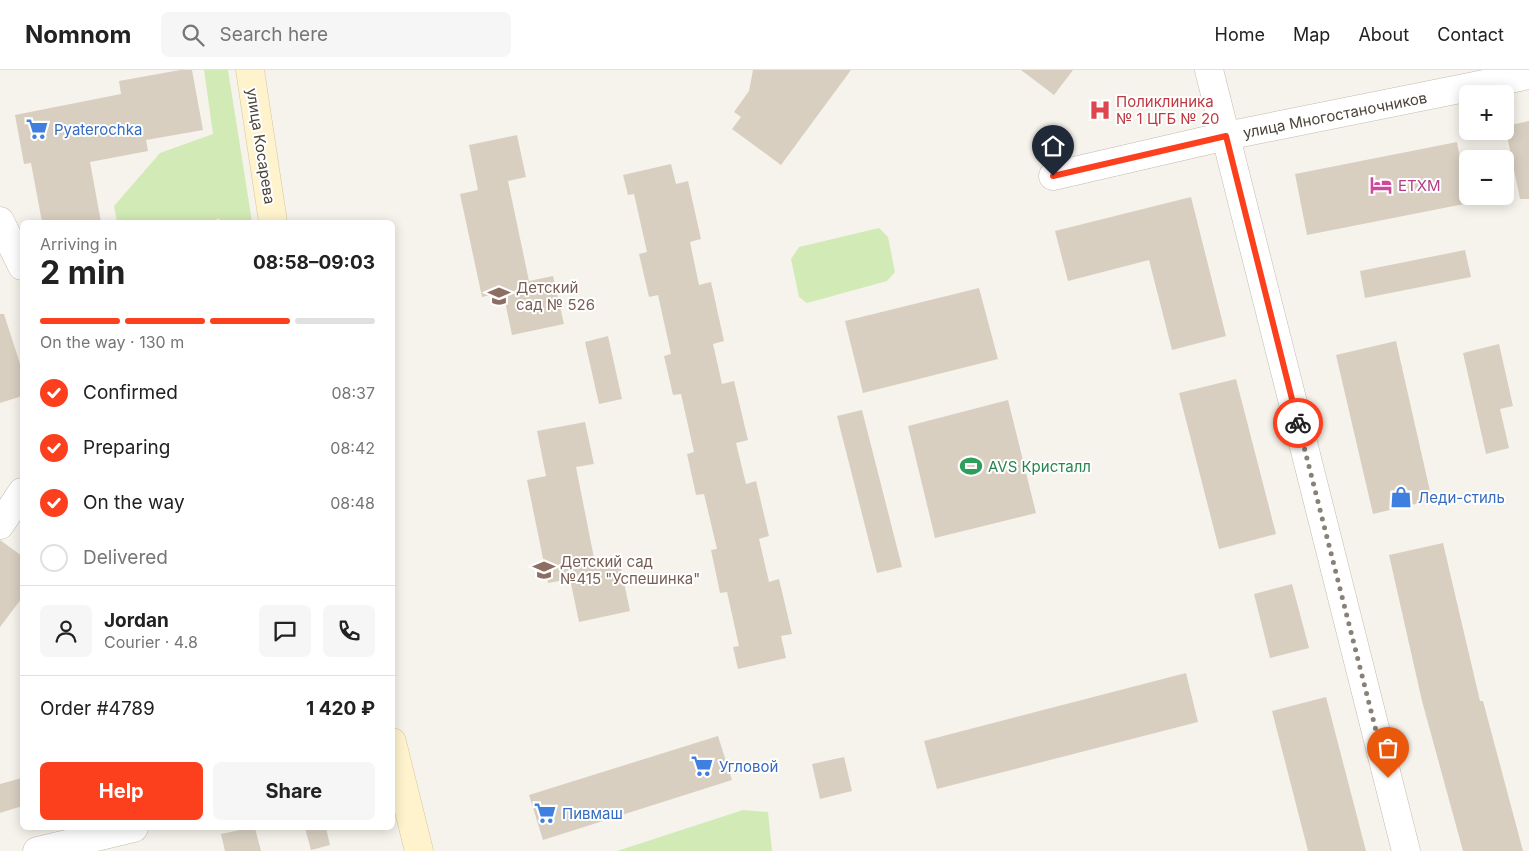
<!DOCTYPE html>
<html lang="en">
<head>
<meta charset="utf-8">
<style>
	:root { --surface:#fff; --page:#f6f6f6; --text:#222; --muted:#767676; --line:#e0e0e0; --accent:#fc3f1d }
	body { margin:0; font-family:Inter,sans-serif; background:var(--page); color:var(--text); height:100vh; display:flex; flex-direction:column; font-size:19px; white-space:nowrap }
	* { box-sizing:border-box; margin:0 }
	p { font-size:16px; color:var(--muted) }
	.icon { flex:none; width:28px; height:28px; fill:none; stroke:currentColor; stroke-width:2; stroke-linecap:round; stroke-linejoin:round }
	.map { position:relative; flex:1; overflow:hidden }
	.panel { position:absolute; left:20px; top:150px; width:375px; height:610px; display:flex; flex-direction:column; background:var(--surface); border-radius:8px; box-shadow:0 2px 12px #0003 }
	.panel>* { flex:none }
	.fabs { position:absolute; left:1459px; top:15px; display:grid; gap:10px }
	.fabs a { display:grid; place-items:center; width:55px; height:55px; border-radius:8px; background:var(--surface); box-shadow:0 2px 12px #0003; font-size:25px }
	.pin { position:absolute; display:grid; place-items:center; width:42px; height:42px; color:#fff; margin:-51px -21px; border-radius:50% 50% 50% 0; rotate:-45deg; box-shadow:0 0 5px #0007 }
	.pin .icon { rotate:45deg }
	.courier { position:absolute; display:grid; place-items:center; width:50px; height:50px; margin:-25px; border:4px solid #fc3f1d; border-radius:50%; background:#fff; color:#222; box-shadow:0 1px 6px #0007 }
	.summary em { font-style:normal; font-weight:700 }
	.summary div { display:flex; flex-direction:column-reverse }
	.summary { display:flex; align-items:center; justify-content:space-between; height:85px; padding:0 20px }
	h1 { font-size:32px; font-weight:700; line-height:38px }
	.bar { display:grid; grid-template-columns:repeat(4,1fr); gap:8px 5px; align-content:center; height:60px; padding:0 20px }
	.bar i { height:6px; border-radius:4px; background:var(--line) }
	.bar .on { background:var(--accent) }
	.bar p { grid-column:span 4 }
	.line { display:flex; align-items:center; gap:12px; padding:0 20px; border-top:1px solid var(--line) }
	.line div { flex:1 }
	.round { display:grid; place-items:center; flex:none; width:52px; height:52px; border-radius:8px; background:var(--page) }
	ol { padding:0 20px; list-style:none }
	li { display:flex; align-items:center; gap:15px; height:55px }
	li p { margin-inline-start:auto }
	li .icon { padding:5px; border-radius:50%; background:var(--accent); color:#fff; stroke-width:4 }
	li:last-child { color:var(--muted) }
	li i { width:28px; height:28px; border:2px solid var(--line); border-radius:50% }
	.primary-button { display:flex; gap:10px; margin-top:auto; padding:10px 20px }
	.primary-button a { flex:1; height:58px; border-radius:8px; background:var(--accent); color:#fff; font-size:20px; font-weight:700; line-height:58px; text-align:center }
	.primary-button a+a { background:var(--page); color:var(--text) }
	header { display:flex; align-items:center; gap:30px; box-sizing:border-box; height:70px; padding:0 25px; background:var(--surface); border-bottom:1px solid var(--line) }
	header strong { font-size:24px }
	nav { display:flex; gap:28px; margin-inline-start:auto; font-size:18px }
	.search { width:350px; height:45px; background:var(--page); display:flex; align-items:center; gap:12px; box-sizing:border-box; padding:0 18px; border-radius:8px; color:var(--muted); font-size:19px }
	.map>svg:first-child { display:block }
	.green { fill:#d2eab5 }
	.building { fill:#d8cfc1 }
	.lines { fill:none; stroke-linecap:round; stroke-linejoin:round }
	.street-casing { stroke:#c2bbae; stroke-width:29 }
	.secondary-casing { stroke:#d6c79b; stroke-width:29 }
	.street { stroke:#fff; stroke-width:28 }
	.secondary { stroke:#fff3cd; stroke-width:28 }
	.done { stroke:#878178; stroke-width:5; stroke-dasharray:0 9 }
	.route { stroke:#fc3f1d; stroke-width:6 }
	.labels { text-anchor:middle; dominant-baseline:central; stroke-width:4; stroke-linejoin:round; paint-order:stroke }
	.health-label { font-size:15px; fill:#be3a42; stroke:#fff; text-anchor:start }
	.street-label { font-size:15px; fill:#4b4439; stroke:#fff }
	.shop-label { font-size:15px; fill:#366cbe; stroke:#fff; text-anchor:start }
	.hotel-label { font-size:15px; fill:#b23c85; stroke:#fff; text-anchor:start }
	.education-label { font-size:15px; fill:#785e54; stroke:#fff; text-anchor:start }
	.leisure-label { font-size:15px; fill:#27864d; stroke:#fff; text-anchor:start }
</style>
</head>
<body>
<header>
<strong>Nomnom</strong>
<div class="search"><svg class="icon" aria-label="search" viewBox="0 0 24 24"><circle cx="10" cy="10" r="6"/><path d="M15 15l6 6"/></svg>Search here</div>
<nav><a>Home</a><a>Map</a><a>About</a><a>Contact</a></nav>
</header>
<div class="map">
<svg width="1529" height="781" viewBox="0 0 1529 781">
	<rect width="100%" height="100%" fill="#f6f3ec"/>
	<path class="green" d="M 204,0 L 228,0 L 252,152 L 220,152 L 219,148 L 213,152 L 117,152 L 114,136 L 160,83 L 213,64 Z
		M 879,158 L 888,167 L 895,202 L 887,211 L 807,233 L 799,227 L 791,189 L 799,177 Z
		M 743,740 L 768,742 L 772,781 L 617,781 Z"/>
	<path class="building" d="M 180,0 L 192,0 L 203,60 L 146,70 L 148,81 L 90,92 L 101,152 L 42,152 L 31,93 L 24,94 L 15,45 L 121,24 L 119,11 Z
		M 753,0 L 851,0 L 781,95 L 732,59 L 741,47 L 734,42 L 749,21 Z
		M 1021,0 L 1073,0 L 1054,25 Z
		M 1529,51 L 1529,129 L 1520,129 L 1505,56 Z
		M 517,65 L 526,107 L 508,111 L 529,211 L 553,206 L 564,254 L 512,265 L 503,222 L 482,227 L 460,124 L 478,120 L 469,75 Z
		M 1457,72 L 1469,133 L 1307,165 L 1295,104 Z
		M 671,94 L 676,114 L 688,111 L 701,169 L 690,172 L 699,215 L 711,212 L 724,271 L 713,274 L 722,314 L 734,311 L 748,370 L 736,373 L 746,414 L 756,411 L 769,466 L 759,469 L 769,512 L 779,509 L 792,564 L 781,566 L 786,588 L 738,599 L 733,577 L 739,576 L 727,522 L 720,523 L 711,480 L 717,479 L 704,424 L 696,425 L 687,384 L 694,382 L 681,324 L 673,325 L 664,286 L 671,284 L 658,225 L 649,227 L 639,184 L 647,182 L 634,124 L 628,125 L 623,105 Z
		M 1191,127 L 1226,266 L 1172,280 L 1149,190 L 1068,211 L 1055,161 Z
		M 1465,180 L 1471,207 L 1365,228 L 1360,201 Z
		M 979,218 L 998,289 L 863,323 L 845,251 Z
		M 0,244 L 4,244 L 22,300 L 22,326 L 0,333 Z
		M 608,266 L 622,329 L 599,334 L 585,272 Z
		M 1396,271 L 1432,430 L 1373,444 L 1336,285 Z
		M 1499,274 L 1513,336 L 1500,339 L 1509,378 L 1486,384 L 1463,283 Z
		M 1236,309 L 1276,464 L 1219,479 L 1179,323 Z
		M 1008,330 L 1036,443 L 935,468 L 908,356 Z
		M 862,340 L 902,497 L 877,503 L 837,346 Z
		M 585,352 L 594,394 L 576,397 L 596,498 L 620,493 L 630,541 L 579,552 L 570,509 L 548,513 L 527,410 L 546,406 L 537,361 Z
		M 0,470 L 22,486 L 22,528 L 0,557 Z
		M 1443,473 L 1480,631 L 1483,631 L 1523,781 L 1463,781 L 1422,631 L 1389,485 Z
		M 1292,514 L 1309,578 L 1270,588 L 1254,524 Z
		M 1186,603 L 1198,652 L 937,719 L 924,671 Z
		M 1326,627 L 1366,781 L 1308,781 L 1272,641 Z
		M 718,666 L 732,710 L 543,770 L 529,725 Z
		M 844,687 L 852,721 L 820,729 L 812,694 Z
		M 22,708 L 22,736 L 0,743 L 0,714 Z
		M 249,758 L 255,758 L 261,781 L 225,781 L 221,764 Z
		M 305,758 L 326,758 L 330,775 L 311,780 Z"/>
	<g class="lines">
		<g class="street-casing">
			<path id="street" d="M 1209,0 L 1406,781
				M 1053,106 L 1226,66 L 1529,5
				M 0,151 L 22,196
				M 0,455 L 22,422
				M 37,781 L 134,758"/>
		</g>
		<g class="secondary-casing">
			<path id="secondary" d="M 250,0 L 273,152
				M 392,672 L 419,781"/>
		</g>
		<use href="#street" class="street"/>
		<use href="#secondary" class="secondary"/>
	</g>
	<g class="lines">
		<path class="done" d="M 1298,353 L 1388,708"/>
		<path class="route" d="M 1053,106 L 1226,66 L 1298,353"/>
	</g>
	<defs>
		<g id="hospital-bare" transform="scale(1.725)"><path d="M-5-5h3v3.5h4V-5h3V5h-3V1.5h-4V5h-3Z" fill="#e0444e" stroke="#fff" stroke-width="2.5" paint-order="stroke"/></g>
		<g id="supermarket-bare" transform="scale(1.725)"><path d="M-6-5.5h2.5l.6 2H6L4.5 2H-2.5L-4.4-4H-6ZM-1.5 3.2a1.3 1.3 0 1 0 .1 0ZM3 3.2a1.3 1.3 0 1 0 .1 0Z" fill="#3f7fe0" stroke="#fff" stroke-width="2.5" paint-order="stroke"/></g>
		<g id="hotel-bare" transform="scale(1.725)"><path d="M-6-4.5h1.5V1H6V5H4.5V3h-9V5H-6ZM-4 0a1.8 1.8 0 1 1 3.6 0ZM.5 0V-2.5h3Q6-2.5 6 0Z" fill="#d1479c" stroke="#fff" stroke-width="2.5" paint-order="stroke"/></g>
		<g id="school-bare" transform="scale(1.725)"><path d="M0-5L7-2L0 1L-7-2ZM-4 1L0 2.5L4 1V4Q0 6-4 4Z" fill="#8d6e63" stroke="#fff" stroke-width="2.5" paint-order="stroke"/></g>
		<g id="stadium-bare" transform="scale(1.725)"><path d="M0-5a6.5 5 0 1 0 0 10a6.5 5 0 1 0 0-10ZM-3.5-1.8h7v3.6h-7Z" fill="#2e9e5b" stroke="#fff" stroke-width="2.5" paint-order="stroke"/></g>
		<g id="shop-bare" transform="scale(1.725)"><path d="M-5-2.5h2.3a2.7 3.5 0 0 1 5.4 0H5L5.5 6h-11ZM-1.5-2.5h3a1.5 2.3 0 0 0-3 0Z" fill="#3f7fe0" stroke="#fff" stroke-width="2.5" paint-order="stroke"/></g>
	</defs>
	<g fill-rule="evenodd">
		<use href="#hospital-bare" x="1100" y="40"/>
		<use href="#supermarket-bare" x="37" y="59"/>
		<use href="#hotel-bare" x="1381" y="115"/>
		<use href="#school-bare" x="499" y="226"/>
		<use href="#stadium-bare" x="971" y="396"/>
		<use href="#shop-bare" x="1401" y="427"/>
		<use href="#school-bare" x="544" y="500"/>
		<use href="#supermarket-bare" x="702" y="696"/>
		<use href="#supermarket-bare" x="545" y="743"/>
	</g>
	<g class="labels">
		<g class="health-label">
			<text x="1116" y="31">Поликлиника<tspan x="1116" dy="17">№ 1 ЦГБ № 20</tspan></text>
		</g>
		<g class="street-label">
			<text transform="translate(1335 45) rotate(-11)">улица Многостаночников</text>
			<text transform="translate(261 76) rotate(81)">улица Косарева</text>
		</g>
		<g class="shop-label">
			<text x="54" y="59">Pyaterochka</text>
			<text x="1418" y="427">Леди-стиль</text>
			<text x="719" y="696">Угловой</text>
			<text x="562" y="743">Пивмаш</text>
		</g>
		<g class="hotel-label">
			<text x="1398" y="115">ЕТХМ</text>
		</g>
		<g class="education-label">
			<text x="516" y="217">Детcкий<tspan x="516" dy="17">сад № 526</tspan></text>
			<text x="560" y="491">Детский сад<tspan x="560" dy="17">№415 "Успешинка"</tspan></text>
		</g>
		<g class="leisure-label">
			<text x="988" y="396">AVS Кристалл</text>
		</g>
	</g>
</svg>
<div class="fabs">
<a>+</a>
<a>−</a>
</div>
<div class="pin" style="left:1388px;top:708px;background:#ea580c"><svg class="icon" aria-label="bag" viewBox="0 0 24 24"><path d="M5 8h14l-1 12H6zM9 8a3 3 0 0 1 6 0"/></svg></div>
<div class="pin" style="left:1053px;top:106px;background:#1f2937"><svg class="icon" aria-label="home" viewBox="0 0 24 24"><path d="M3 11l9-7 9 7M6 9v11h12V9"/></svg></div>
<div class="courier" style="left:1298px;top:353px"><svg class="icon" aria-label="bike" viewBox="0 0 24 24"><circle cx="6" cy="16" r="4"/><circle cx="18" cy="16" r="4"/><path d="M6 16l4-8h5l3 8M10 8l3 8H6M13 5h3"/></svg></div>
<section class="panel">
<div class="summary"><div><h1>2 min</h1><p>Arriving in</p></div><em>08:58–09:03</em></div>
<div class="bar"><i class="on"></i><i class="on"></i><i class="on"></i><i></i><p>On the way · 130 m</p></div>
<ol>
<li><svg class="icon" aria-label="check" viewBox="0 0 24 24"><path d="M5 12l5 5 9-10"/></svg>Confirmed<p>08:37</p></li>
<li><svg class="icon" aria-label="check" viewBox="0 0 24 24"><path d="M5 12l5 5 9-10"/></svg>Preparing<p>08:42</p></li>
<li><svg class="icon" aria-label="check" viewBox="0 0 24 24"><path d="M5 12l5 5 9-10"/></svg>On the way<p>08:48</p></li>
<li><i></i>Delivered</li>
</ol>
<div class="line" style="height:90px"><a class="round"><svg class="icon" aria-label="person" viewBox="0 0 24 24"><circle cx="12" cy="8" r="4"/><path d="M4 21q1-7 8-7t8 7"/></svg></a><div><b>Jordan</b><p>Courier · 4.8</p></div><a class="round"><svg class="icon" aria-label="chat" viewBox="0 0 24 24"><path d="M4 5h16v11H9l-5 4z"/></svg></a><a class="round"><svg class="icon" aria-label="phone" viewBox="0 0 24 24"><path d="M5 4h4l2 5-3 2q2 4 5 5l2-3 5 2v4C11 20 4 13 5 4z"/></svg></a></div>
<div class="line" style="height:65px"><div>Order #4789</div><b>1 420 ₽</b></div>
<div class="primary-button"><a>Help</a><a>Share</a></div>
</section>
</div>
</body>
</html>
